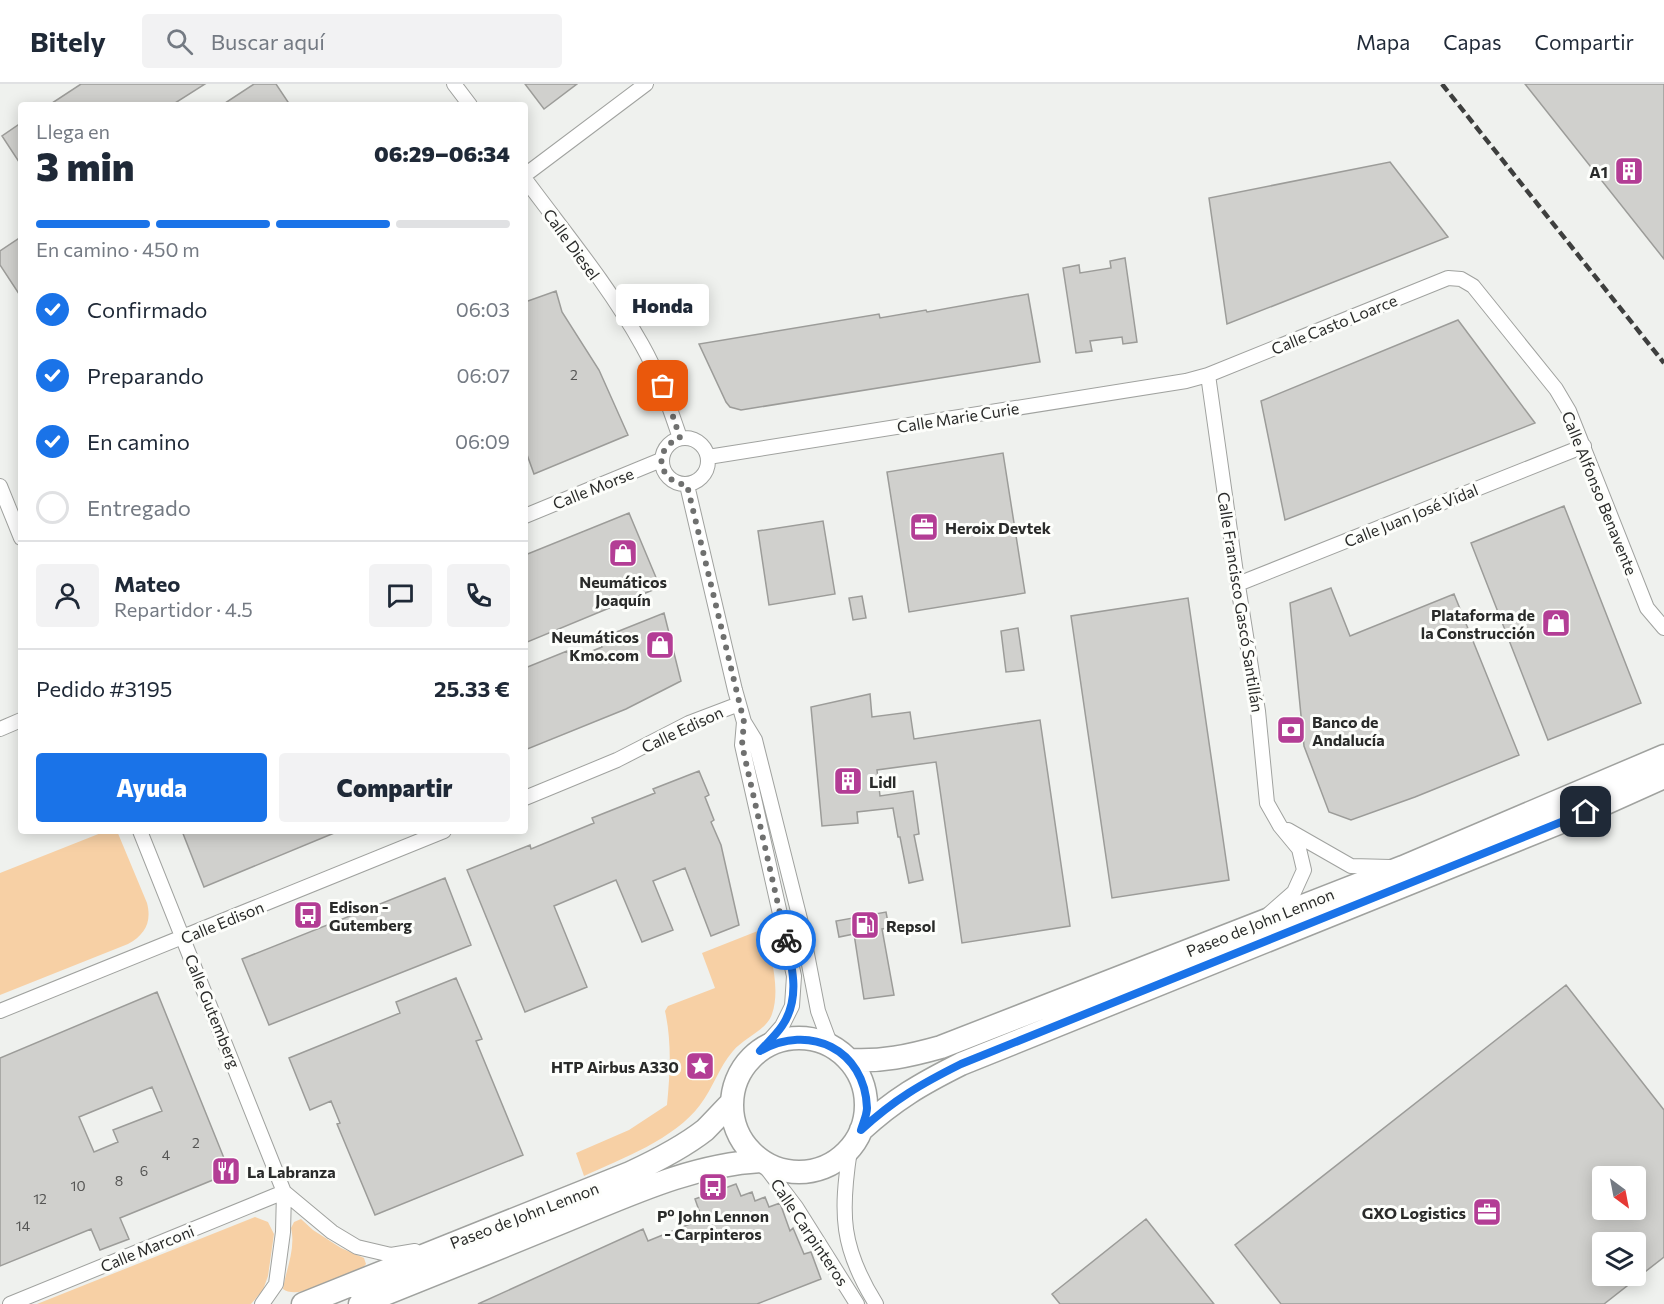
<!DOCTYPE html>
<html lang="es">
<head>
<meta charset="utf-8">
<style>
	:root { --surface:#fff; --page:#f2f2f3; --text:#1f2937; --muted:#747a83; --line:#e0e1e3; --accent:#1a73e8 }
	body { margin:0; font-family:Commissioner,sans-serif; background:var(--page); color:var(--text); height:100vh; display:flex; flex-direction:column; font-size:22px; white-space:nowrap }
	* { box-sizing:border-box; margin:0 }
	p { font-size:20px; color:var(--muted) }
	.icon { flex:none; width:33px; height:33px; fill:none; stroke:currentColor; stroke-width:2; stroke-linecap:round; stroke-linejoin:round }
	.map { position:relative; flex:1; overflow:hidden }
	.sheet { position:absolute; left:18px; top:18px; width:510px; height:732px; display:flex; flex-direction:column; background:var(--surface); border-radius:6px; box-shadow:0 3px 15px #0003 }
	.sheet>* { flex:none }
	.needle { width:39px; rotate:148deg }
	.buttons { position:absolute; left:1592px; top:1082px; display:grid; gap:12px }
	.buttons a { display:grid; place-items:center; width:54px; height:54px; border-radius:6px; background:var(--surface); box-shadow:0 3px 15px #0003; font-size:30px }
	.pin { position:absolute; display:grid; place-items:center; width:51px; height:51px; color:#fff; margin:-26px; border-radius:12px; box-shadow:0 3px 9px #0006 }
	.courier { position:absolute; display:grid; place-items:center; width:60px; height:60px; margin:-30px; border:4px solid #1a73e8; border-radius:50%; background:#fff; color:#222; box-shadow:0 2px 8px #0007 }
	.bubble { position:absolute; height:42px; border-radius:6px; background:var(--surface); box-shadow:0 3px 15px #0003; font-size:20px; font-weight:800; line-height:42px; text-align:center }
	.head em { font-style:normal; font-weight:800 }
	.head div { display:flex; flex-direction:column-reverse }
	.head { display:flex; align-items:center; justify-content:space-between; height:102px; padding:0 18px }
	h1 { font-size:39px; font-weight:800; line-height:45px }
	.bar { display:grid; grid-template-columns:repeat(4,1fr); gap:9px 6px; align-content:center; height:72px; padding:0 18px }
	.bar i { height:8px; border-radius:4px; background:var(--line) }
	.bar .current { background:var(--accent) }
	.bar p { grid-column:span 4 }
	.line { display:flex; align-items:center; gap:15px; padding:0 18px; border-top:2px solid var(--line) }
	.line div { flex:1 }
	.round { display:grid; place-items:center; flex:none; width:63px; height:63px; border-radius:6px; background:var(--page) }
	ol { padding:0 18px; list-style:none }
	li { display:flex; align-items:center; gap:18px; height:66px }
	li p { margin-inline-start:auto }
	li .icon { padding:6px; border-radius:50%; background:var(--accent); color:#fff; stroke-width:4 }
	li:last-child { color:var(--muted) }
	li i { width:33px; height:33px; border:3px solid var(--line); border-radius:50% }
	.cta { display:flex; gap:12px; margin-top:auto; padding:12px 18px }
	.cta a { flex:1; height:69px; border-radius:6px; background:var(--accent); color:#fff; font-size:24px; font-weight:800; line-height:69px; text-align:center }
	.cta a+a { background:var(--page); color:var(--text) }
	header { display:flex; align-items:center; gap:36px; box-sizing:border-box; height:84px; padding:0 30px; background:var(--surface); border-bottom:2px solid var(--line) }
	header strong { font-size:28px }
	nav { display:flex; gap:33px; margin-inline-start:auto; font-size:21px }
	.search { width:420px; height:54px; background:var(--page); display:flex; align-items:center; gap:15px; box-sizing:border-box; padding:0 21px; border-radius:6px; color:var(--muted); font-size:22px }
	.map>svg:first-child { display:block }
	.green { fill:#f7d0a5 }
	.building { fill:#d0d0cd; stroke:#9c9c99; stroke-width:1.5; fill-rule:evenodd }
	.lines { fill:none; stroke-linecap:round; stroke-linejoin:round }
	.minor-casing { stroke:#a0a29f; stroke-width:16 }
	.trunk-casing { stroke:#a0a29f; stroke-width:25 }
	.minor { stroke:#fff; stroke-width:14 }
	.trunk { stroke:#fff; stroke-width:22 }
	.rail { stroke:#3e3f3e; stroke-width:4.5; stroke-dasharray:9 4.5; stroke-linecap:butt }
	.done { stroke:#6f706f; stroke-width:6; stroke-dasharray:0 10.8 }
	.route { stroke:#1a73e8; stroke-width:8 }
	.labels { text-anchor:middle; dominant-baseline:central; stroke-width:6; stroke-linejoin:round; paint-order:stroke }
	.number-label { font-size:14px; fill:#545453 }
	.poi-label { font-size:16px; font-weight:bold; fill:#2a2b2a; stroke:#fdfefb; text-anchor:start }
	.street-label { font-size:16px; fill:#2a2b2a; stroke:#fdfefb }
</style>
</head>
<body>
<header>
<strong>Bitely</strong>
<div class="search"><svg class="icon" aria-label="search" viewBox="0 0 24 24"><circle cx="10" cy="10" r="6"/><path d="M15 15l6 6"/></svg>Buscar aquí</div>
<nav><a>Mapa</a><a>Capas</a><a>Compartir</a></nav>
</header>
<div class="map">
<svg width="1664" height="1220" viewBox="0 0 1664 1220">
	<rect width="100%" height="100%" fill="#eff1ee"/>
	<path class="green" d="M 106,747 L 117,747 L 147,819 C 152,838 145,851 128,860 L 0,911 L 0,789 Z
		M 765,844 C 770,870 781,904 772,930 C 767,946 744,954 733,967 C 719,983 713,1004 700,1021 C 675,1055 621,1075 584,1092 L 576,1069 L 629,1046 L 667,1021 C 670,989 672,959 665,927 L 668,922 L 715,904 L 702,869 Z
		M 255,1133 L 268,1138 L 274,1150 L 268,1192 L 263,1206 L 251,1220 L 37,1220 Z
		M 301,1135 L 313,1146 L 341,1164 L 364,1174 L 366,1180 L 362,1185 C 345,1192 298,1217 283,1205 C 286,1185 296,1165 291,1144 L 294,1138 Z"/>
	<path class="building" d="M 81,0 L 205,0 L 172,21 L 49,21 Z
		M 254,0 L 276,0 L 290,21 L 222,21 Z
		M 525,0 L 577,0 L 544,25 Z
		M 1525,0 L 1664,0 L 1664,175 Z
		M 21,39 L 21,81 L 2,52 Z
		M 1390,78 L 1448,153 L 1227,240 L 1209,114 Z
		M 21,153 L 21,213 L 0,181 L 0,167 Z
		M 1125,174 L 1137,258 L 1123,260 L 1122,253 L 1090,257 L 1092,267 L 1076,269 L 1063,184 L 1079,181 L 1080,189 L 1111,184 L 1110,177 Z
		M 556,207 L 562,228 L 599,286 L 628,351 L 534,390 L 525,365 L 525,218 Z
		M 1028,210 L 1040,278 L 741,326 L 730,323 L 726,318 L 699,260 L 879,230 L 880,234 L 926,226 L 927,228 Z
		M 1458,236 L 1535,339 L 1285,436 L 1261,317 Z
		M 1003,369 L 1025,509 L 909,528 L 887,388 Z
		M 1564,422 L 1641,619 L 1548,656 L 1471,459 Z
		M 629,429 L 660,503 L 525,559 L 525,471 Z
		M 823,437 L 835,510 L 769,521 L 758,447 Z
		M 1331,504 L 1350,552 L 1454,510 L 1519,671 L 1415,713 L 1351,736 L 1329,728 L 1304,662 L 1290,519 Z
		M 862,512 L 866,534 L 853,536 L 849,514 Z
		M 1188,514 L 1229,796 L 1112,814 L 1071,532 Z
		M 664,529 L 681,597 L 626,625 L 525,666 L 525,584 L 567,567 L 570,576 L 602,563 L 599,555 Z
		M 1018,544 L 1024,586 L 1006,588 L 1001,547 Z
		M 870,610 L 872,633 L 910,628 L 914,655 L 1040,636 L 1070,842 L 962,859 L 936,678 L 877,686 L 880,712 L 913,707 L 919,750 L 914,751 L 923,796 L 909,799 L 900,753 L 898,753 L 893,724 L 857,728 L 858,739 L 822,742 L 811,623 Z
		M 699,687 L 709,711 L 705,713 L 714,736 L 711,738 L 721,761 L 739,841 L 711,852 L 685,784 L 653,797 L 673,846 L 642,858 L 616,796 L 554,822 L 587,903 L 525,928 L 467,786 L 530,761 L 531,765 L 594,739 L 592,734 L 655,709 L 653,705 Z
		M 182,747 L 339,747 L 204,803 Z
		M 445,794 L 471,861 L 269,941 L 242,875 Z
		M 886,828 L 889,844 L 882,845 L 894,911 L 864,915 L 854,850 L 839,853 L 836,837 Z
		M 456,894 L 482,955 L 476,957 L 523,1071 L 375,1131 L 337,1040 L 340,1039 L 331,1017 L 310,1026 L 289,974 L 400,929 L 396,918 Z
		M 1566,901 L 1664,1026 L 1664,1173 L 1604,1220 L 1281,1220 L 1235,1161 ZM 1602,1092 L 1635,1092 L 1635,1125 L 1602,1125 ZM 1602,1158 L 1635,1158 L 1635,1191 L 1602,1191 Z
		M 157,908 L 230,1089 L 120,1134 L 129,1155 L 100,1166 L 91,1145 L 0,1182 L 0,974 ZM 152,1003 L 162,1027 L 113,1046 L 118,1058 L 94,1068 L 79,1033 Z
		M 736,1100 L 741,1112 L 752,1108 L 755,1117 L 765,1113 L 769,1123 L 780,1119 L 790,1147 L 793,1144 L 804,1170 L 811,1168 L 821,1195 L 757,1220 L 478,1220 L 643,1145 L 648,1157 L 702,1135 L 695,1115 Z
		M 1146,1135 L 1214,1220 L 1060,1220 L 1052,1210 Z"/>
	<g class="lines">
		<g class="minor-casing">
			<path id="minor" d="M 454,0 L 470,21
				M 525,91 L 646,0
				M 525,95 C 565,149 609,202 642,261 C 659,291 669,322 680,354
				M 1208,291 L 1236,489 L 1258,627 L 1267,719 L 1280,742 L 1299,765 L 1304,786 L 1294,808 L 1269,830
				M662 377a23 23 0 1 1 46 0a23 23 0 1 1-46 0Z
				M 708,373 L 1186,297 L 1208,291 L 1448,194 L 1461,195 L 1473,202 L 1556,305 L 1569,327 L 1647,524 L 1664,544
				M 687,401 L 735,606 L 744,638 L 755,656 L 801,839 L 818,927 L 831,962
				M 0,402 L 21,454
				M 525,432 L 661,376
				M 1238,500 L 1584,362
				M 744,638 L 742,661 L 794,892 L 792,922 L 782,942 L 760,967
				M 0,645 L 21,636
				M 525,714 L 617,676 L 689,639 L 739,620
				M 1288,746 L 1351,782 L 1391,783
				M 140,747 L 284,1108 L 283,1148 L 276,1200 L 262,1220
				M 0,927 L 444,747
				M 850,1066 C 840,1130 841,1164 876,1220
				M 761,1077 L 796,1123 L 857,1220
				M 284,1108 L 332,1148 L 357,1163 L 391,1171 L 415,1167
				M 10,1220 L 284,1108"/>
		</g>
		<g class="trunk-casing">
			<path id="trunk" d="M732 1021a67 67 0 1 1 134 0a67 67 0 1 1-134 0Z
				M 849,976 C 881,978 909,972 941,963 L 1403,783 L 1664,672
				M 861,1046 C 895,1015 921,1000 961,980 L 1586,728 L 1664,693
				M 303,1220 L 630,1089 C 656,1077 682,1064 705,1046 C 714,1037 723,1027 732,1018
				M 360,1220 C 428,1193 497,1165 565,1137 C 629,1111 691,1081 761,1077"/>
		</g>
		<use href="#minor" class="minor"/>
		<use href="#trunk" class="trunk"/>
		<path class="rail" d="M 1442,0 L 1664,279"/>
	</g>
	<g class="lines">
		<path class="done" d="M 663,302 L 680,354 C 651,365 658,398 687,401 L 744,638 L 742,661 L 786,856"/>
		<path class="route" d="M 786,856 C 793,885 800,916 782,942 C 776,951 767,959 760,967 C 809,939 865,965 867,1024 C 867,1031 863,1039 861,1046 C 895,1015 921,1000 961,980 L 1586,728"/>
	</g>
	<defs>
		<g id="building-square" transform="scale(1.5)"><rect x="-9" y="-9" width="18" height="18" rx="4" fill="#b33d95" stroke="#fdfefb"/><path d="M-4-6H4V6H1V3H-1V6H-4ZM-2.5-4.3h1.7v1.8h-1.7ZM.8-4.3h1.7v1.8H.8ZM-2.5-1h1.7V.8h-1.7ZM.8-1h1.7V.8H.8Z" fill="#fff"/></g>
		<g id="office-square" transform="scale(1.5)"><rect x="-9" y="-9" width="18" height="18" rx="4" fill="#b33d95" stroke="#fdfefb"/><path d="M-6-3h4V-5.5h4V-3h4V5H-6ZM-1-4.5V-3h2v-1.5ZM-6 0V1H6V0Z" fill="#fff"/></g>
		<g id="shop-square" transform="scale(1.5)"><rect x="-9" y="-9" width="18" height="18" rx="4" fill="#b33d95" stroke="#fdfefb"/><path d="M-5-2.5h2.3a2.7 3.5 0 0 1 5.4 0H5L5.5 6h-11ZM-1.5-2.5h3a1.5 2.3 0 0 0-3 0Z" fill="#fff"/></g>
		<g id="bank-square" transform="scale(1.5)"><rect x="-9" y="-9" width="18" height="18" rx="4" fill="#b33d95" stroke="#fdfefb"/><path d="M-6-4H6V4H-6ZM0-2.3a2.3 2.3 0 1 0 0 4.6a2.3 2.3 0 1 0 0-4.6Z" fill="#fff"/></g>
		<g id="bus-square" transform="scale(1.5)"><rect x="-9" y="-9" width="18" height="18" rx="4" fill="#b33d95" stroke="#fdfefb"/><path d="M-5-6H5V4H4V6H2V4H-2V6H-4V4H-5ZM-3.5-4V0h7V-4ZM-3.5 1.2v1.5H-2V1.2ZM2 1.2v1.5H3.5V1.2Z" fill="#fff"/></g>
		<g id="fuel-square" transform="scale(1.5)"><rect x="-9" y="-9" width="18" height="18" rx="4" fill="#b33d95" stroke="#fdfefb"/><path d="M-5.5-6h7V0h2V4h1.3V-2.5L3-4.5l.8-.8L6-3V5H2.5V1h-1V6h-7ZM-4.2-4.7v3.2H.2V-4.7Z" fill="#fff"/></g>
		<g id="sight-square" transform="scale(1.5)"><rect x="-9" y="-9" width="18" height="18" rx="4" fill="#b33d95" stroke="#fdfefb"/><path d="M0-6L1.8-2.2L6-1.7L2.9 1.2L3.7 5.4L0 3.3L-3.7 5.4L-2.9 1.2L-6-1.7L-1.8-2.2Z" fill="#fff"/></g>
		<g id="restaurant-square" transform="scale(1.5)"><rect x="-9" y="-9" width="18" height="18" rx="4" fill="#b33d95" stroke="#fdfefb"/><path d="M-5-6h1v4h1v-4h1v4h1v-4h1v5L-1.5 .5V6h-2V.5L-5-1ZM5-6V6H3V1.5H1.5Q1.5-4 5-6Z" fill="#fff"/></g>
	</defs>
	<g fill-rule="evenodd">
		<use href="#building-square" x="1629" y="87"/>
		<use href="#office-square" x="924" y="443"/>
		<use href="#shop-square" x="623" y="469"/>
		<use href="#shop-square" x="1556" y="539"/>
		<use href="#shop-square" x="660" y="561"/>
		<use href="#bank-square" x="1291" y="646"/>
		<use href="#building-square" x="848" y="697"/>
		<use href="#bus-square" x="308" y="831"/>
		<use href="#fuel-square" x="865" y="841"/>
		<use href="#sight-square" x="700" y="982"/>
		<use href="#restaurant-square" x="226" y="1087"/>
		<use href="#bus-square" x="713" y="1103"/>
		<use href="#office-square" x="1487" y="1128"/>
	</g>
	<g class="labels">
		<g class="number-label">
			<text x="574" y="290">2</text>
			<text x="196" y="1058">2</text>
			<text x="166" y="1070">4</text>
			<text x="144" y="1086">6</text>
			<text x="119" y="1096">8</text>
			<text x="78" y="1101">10</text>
			<text x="40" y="1114">12</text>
			<text x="23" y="1141">14</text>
		</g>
		<g class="poi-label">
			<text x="1608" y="87" text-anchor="end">A1</text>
			<text x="945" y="443">Heroix Devtek</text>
			<text x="623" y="497" text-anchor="middle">Neumáticos<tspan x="623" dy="18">Joaquín</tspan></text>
			<text x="1535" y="530" text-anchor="end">Plataforma de<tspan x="1535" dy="18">la Construcción</tspan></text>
			<text x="639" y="552" text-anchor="end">Neumáticos<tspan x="639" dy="18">Kmo.com</tspan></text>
			<text x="1312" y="637">Banco de<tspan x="1312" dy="18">Andalucía</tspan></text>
			<text x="869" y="697">Lidl</text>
			<text x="329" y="822">Edison -<tspan x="329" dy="18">Gutemberg</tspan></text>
			<text x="886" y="841">Repsol</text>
			<text x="679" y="982" text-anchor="end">HTP Airbus A330</text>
			<text x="247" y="1087">La Labranza</text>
			<text x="1466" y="1128" text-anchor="end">GXO Logistics</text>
			<text x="713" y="1131" text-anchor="middle">Pº John Lennon<tspan x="713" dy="18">- Carpinteros</tspan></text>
		</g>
		<g class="street-label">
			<text transform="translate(572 160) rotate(54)">Calle Diesel</text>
			<text transform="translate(1334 240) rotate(-22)">Calle Casto Loarce</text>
			<text transform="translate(958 333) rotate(-9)">Calle Marie Curie</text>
			<text transform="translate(593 404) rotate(-22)">Calle Morse</text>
			<text transform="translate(1600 409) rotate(68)">Calle Alfonso Benavente</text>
			<text transform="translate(1411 431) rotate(-22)">Calle Juan José Vidal</text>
			<text transform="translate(1241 518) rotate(81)">Calle Francisco Gascó Santillán</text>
			<text transform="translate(682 645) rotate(-25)">Calle Edison</text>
			<text transform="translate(222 838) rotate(-22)">Calle Edison</text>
			<text transform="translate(1260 838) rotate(-22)">Paseo de John Lennon</text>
			<text transform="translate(213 927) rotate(68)">Calle Gutemberg</text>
			<text transform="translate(524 1131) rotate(-21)">Paseo de John Lennon</text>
			<text transform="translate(810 1148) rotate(56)">Calle Carpinteros</text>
			<text transform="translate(147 1164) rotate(-22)">Calle Marconi</text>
		</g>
	</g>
</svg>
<div class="buttons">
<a><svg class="needle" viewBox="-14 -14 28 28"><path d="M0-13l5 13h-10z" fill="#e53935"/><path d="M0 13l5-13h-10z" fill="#747a83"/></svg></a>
<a><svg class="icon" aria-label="layers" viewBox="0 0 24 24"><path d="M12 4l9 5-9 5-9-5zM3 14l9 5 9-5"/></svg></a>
</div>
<div class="pin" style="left:663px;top:302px;background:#ea580c"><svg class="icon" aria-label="bag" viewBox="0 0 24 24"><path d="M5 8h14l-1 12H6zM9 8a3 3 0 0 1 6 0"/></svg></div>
<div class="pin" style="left:1586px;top:728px;background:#1f2937"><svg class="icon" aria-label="home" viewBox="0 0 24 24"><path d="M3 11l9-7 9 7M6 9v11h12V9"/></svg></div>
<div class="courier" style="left:786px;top:856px"><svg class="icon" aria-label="bike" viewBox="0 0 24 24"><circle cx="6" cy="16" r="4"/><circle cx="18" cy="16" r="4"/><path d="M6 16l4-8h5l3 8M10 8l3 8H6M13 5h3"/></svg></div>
<div class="bubble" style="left:616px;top:200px;width:93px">Honda</div>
<section class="sheet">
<div class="head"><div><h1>3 min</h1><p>Llega en</p></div><em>06:29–06:34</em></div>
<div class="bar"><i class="current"></i><i class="current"></i><i class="current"></i><i></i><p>En camino · 450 m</p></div>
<ol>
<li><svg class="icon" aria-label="check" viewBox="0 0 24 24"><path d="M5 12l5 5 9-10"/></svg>Confirmado<p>06:03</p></li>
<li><svg class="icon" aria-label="check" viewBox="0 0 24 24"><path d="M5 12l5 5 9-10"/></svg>Preparando<p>06:07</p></li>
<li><svg class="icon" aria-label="check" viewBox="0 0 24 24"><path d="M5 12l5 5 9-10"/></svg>En camino<p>06:09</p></li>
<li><i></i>Entregado</li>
</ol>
<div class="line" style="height:108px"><a class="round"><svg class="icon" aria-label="person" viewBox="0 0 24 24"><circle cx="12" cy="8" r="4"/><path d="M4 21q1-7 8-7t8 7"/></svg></a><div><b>Mateo</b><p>Repartidor · 4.5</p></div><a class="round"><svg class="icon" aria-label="chat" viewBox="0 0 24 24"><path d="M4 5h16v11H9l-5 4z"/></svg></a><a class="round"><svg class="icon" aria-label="phone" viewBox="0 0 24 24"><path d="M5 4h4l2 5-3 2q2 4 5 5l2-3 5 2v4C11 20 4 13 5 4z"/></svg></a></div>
<div class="line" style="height:78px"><div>Pedido #3195</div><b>25.33 €</b></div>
<div class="cta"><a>Ayuda</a><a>Compartir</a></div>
</section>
</div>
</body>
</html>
